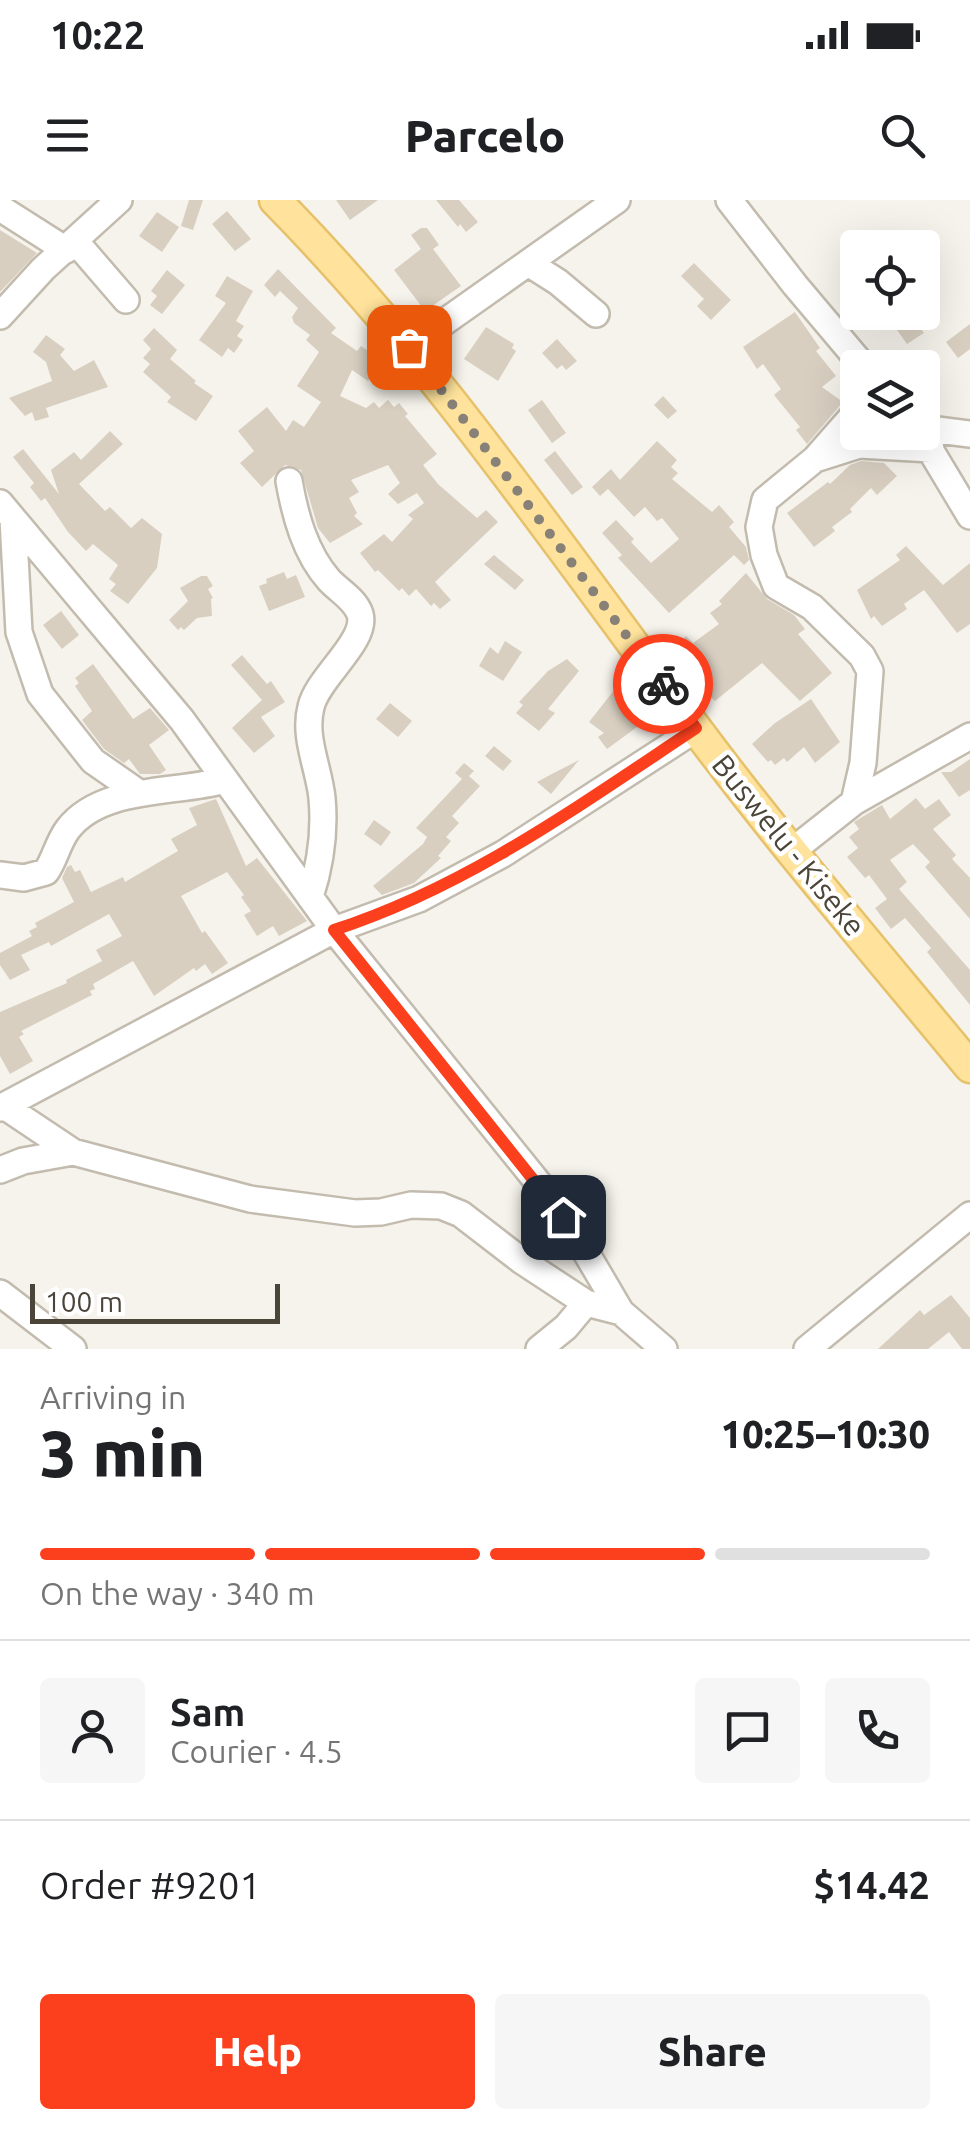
<!DOCTYPE html>
<html lang="en">
<head>
<meta charset="utf-8">
<style>
	:root { --surface:#fff; --page:#f6f6f6; --text:#202124; --muted:#757577; --line:#e0e0e0; --accent:#fc3f1d }
	body { margin:0; font-family:Ubuntu,sans-serif; background:var(--page); color:var(--text); height:100vh; display:flex; flex-direction:column; font-size:38px; white-space:nowrap }
	* { box-sizing:border-box; margin:0 }
	p { font-size:32px; color:var(--muted) }
	.icon { flex:none; width:55px; height:55px; fill:none; stroke:currentColor; stroke-width:2; stroke-linecap:round; stroke-linejoin:round }
	.map { position:relative; height:1149px; overflow:hidden }
	.details { display:flex; flex-direction:column; background:var(--surface); flex:1 }
	.details>* { flex:none }
	.buttons { position:absolute; left:840px; top:30px; display:grid; gap:20px }
	.buttons a { display:grid; place-items:center; width:100px; height:100px; border-radius:10px; background:var(--surface); box-shadow:0 10px 40px #0002; font-size:50px }
	.scale { position:absolute; left:30px; bottom:25px; width:250px; box-sizing:border-box; padding-left:10px; border:5px solid #4b4439; border-top:0; font-size:28px; line-height:35px; white-space:nowrap; color:#4b4439; -webkit-text-stroke:8px #fff; paint-order:stroke }
	.pin { position:absolute; display:grid; place-items:center; width:85px; height:85px; color:#fff; margin:-42px; border-radius:20px; box-shadow:0 5px 15px #0006 }
	.courier { position:absolute; display:grid; place-items:center; width:100px; height:100px; margin:-50px; border:8px solid #fc3f1d; border-radius:50%; background:#fff; color:#222; box-shadow:0 2px 12px #0007 }
	.summary em { font-style:normal; font-weight:800 }
	.summary div { display:flex; flex-direction:column-reverse }
	.summary { display:flex; align-items:center; justify-content:space-between; height:170px; padding:0 40px }
	h1 { font-size:65px; font-weight:800; line-height:75px }
	.bar { display:grid; grid-template-columns:repeat(4,1fr); gap:15px 10px; align-content:center; height:120px; padding:0 40px }
	.bar i { height:12px; border-radius:8px; background:var(--line) }
	.bar .active { background:var(--accent) }
	.bar p { grid-column:span 4 }
	.line { display:flex; align-items:center; gap:25px; padding:0 40px; border-top:2px solid var(--line) }
	.line div { flex:1 }
	.round { display:grid; place-items:center; flex:none; width:105px; height:105px; border-radius:10px; background:var(--page) }
	.button { display:flex; gap:20px; margin-top:auto; padding:20px 40px }
	.button a { flex:1; height:115px; border-radius:10px; background:var(--accent); color:#fff; font-size:40px; font-weight:800; line-height:115px; text-align:center }
	.button a+a { background:var(--page); color:var(--text) }
	.status { display:flex; justify-content:space-between; align-items:center; height:70px; padding:0 50px; background:var(--surface); direction:ltr }
	.status svg { height:28px; fill:currentColor }
	header { display:flex; justify-content:space-between; align-items:center; height:130px; padding:0 40px; background:var(--surface); font-size:45px; font-weight:800 }
	.map>svg:first-child { display:block }
	.building { fill:#d8cfc1 }
	.lines { fill:none; stroke-linecap:round; stroke-linejoin:round }
	.minor-casing { stroke:#c2bbae; stroke-width:30 }
	.major-casing { stroke:#e6c16a; stroke-width:35 }
	.minor { stroke:#fff; stroke-width:25 }
	.major { stroke:#ffe39c; stroke-width:30 }
	.done { stroke:#878178; stroke-width:10; stroke-dasharray:0 18 }
	.route { stroke:#fc3f1d; stroke-width:12 }
	.labels { text-anchor:middle; dominant-baseline:central; stroke-width:9; stroke-linejoin:round; paint-order:stroke }
	.street-label { font-size:30px; fill:#4b4439; stroke:#fff }
</style>
</head>
<body>
<div class="status"><b>10:22</b><svg viewBox="0 0 49 12"><path d="M0 12V9h3v3zM5 12V6h3v6zM10 12V3h3v9zM15 12V0h3v12zM26 1h20v11H26zM47 4h2v5h-2z"/></svg></div>
<header><svg class="icon" aria-label="menu" viewBox="0 0 24 24"><path d="M4 6h16M4 12h16M4 18h16"/></svg>Parcelo<svg class="icon" aria-label="search" viewBox="0 0 24 24"><circle cx="10" cy="10" r="6"/><path d="M15 15l6 6"/></svg></header>
<div class="map">
<svg width="970" height="1149" viewBox="0 0 970 1149">
	<rect width="100%" height="100%" fill="#f6f3ec"/>
	<path class="building" d="M 189,0 L 203,0 L 193,30 L 181,26 Z
		M 336,0 L 378,0 L 350,20 Z
		M 436,0 L 459,0 L 478,22 L 466,32 L 460,24 L 458,27 Z
		M 227,11 L 251,39 L 235,51 L 212,24 Z
		M 157,12 L 179,27 L 162,52 L 139,36 Z
		M 421,28 L 427,28 L 439,45 L 433,49 L 461,86 L 425,111 L 394,70 L 421,49 L 411,35 Z
		M 0,30 L 37,53 L 0,92 Z
		M 694,63 L 731,100 L 711,120 L 697,106 L 704,99 L 681,76 Z
		M 278,69 L 336,128 L 331,133 L 357,151 L 361,146 L 382,161 L 368,181 L 352,170 L 340,196 L 366,208 L 374,202 L 379,208 L 388,200 L 394,207 L 399,203 L 408,214 L 405,216 L 437,254 L 423,265 L 438,284 L 477,318 L 486,310 L 498,322 L 435,382 L 451,400 L 440,409 L 434,403 L 431,406 L 416,389 L 409,396 L 402,388 L 399,391 L 378,370 L 375,372 L 360,353 L 384,334 L 392,342 L 413,319 L 408,315 L 424,303 L 417,293 L 398,304 L 388,294 L 400,283 L 388,265 L 351,280 L 359,292 L 349,298 L 357,313 L 354,316 L 363,324 L 330,343 L 318,328 L 301,270 L 285,265 L 262,287 L 240,263 L 254,251 L 238,231 L 267,207 L 286,231 L 293,220 L 304,227 L 321,202 L 297,186 L 319,152 L 306,140 L 310,135 L 294,123 L 292,117 L 298,108 L 280,91 L 275,97 L 264,85 Z
		M 167,70 L 185,85 L 162,114 L 150,105 L 157,96 L 151,91 Z
		M 227,76 L 253,91 L 236,121 L 244,126 L 237,136 L 243,140 L 234,153 L 228,148 L 222,157 L 199,140 L 226,103 L 215,96 Z
		M 795,112 L 820,148 L 816,151 L 836,176 L 822,187 L 843,202 L 807,244 L 796,230 L 800,227 L 774,195 L 781,189 L 763,164 L 757,169 L 743,147 Z
		M 909,112 L 924,133 L 907,144 L 892,123 Z
		M 970,124 L 970,149 L 958,158 L 946,142 Z
		M 486,127 L 514,144 L 512,148 L 516,151 L 498,181 L 464,159 Z
		M 154,128 L 177,150 L 170,159 L 196,181 L 194,183 L 213,196 L 196,221 L 167,202 L 171,197 L 143,172 L 150,164 L 143,158 L 151,149 L 143,140 Z
		M 46,135 L 65,149 L 60,155 L 74,171 L 94,160 L 108,187 L 46,208 L 49,217 L 35,221 L 32,212 L 25,216 L 9,198 L 52,181 L 46,162 L 33,152 Z
		M 557,139 L 577,161 L 566,170 L 562,165 L 557,169 L 542,153 Z
		M 663,196 L 677,211 L 668,219 L 654,205 Z
		M 542,200 L 566,233 L 552,243 L 528,210 Z
		M 110,231 L 123,244 L 79,284 L 105,311 L 110,307 L 131,328 L 142,318 L 162,334 L 157,368 L 128,404 L 110,391 L 116,384 L 109,379 L 118,365 L 93,344 L 86,351 L 68,332 L 45,298 L 41,301 L 30,287 L 34,283 L 13,257 L 23,249 L 59,294 L 51,270 L 74,252 L 81,260 Z
		M 657,241 L 677,260 L 671,267 L 678,273 L 672,279 L 712,312 L 719,305 L 734,322 L 729,327 L 746,347 L 749,360 L 744,365 L 734,355 L 669,413 L 618,358 L 622,355 L 602,333 L 616,320 L 634,339 L 631,342 L 651,363 L 679,339 L 662,318 L 657,321 L 645,307 L 634,317 L 608,289 L 600,296 L 592,287 L 611,269 L 620,280 Z
		M 555,251 L 583,287 L 572,295 L 544,260 Z
		M 861,261 L 884,263 L 897,276 L 877,295 L 871,288 L 850,309 L 852,312 L 832,327 L 835,331 L 814,347 L 787,313 L 828,282 L 830,284 L 850,265 Z
		M 906,346 L 943,385 L 970,363 L 970,424 L 957,433 L 924,390 L 904,404 L 907,409 L 882,426 L 874,416 L 871,419 L 857,390 L 900,360 L 896,355 Z
		M 494,355 L 524,380 L 515,390 L 484,364 Z
		M 284,372 L 287,379 L 296,375 L 305,397 L 269,411 L 259,386 L 267,383 L 266,379 Z
		M 746,373 L 767,399 L 794,415 L 805,429 L 798,434 L 832,473 L 800,501 L 762,463 L 715,501 L 667,456 L 686,436 L 693,443 L 719,424 L 710,413 L 722,404 L 719,401 Z
		M 201,376 L 207,376 L 213,386 L 208,389 L 213,398 L 211,399 L 212,416 L 197,418 L 184,430 L 181,427 L 178,430 L 169,420 L 188,401 L 180,388 Z
		M 61,411 L 79,435 L 62,449 L 43,425 Z
		M 505,441 L 522,452 L 503,481 L 479,466 L 490,447 L 498,454 Z
		M 242,455 L 267,484 L 271,481 L 285,502 L 261,517 L 275,536 L 254,553 L 232,528 L 262,500 L 231,465 Z
		M 567,459 L 579,471 L 548,509 L 555,513 L 539,531 L 516,513 L 523,505 L 519,502 L 548,471 Z
		M 93,464 L 133,519 L 150,508 L 169,530 L 149,545 L 166,570 L 160,574 L 140,574 L 129,559 L 124,563 L 104,549 L 82,520 L 92,511 L 75,486 L 79,483 L 75,478 Z
		M 615,489 L 641,524 L 607,549 L 598,537 L 604,533 L 589,522 Z
		M 811,499 L 840,542 L 815,563 L 804,547 L 787,562 L 784,558 L 775,565 L 771,560 L 768,562 L 752,544 L 775,523 Z
		M 390,503 L 412,521 L 398,537 L 376,519 Z
		M 494,546 L 512,561 L 503,571 L 485,556 Z
		M 970,559 L 970,590 L 959,597 L 941,572 L 951,572 Z
		M 579,560 L 551,594 L 537,582 L 548,576 Z
		M 464,563 L 474,571 L 469,576 L 480,586 L 452,616 L 459,623 L 446,637 L 451,641 L 438,656 L 441,658 L 414,683 L 382,695 L 373,686 L 423,644 L 427,637 L 416,628 L 462,579 L 455,573 Z
		M 916,598 L 925,609 L 939,599 L 951,615 L 933,629 L 956,655 L 952,659 L 970,678 L 970,719 L 925,667 L 930,662 L 913,644 L 890,660 L 907,682 L 899,689 L 970,770 L 970,805 L 927,752 L 931,748 L 905,718 L 891,729 L 875,708 L 887,699 L 869,675 L 865,678 L 847,657 L 858,648 L 849,637 L 859,629 L 854,622 L 882,605 L 890,619 Z
		M 216,599 L 246,666 L 257,658 L 307,721 L 279,736 L 273,726 L 257,736 L 244,715 L 251,711 L 241,697 L 244,695 L 227,672 L 181,696 L 202,733 L 205,731 L 228,763 L 212,774 L 205,764 L 196,771 L 194,768 L 154,796 L 133,761 L 93,784 L 95,789 L 90,791 L 92,795 L 21,831 L 24,834 L 19,837 L 33,861 L 10,874 L 0,856 L 0,812 L 67,783 L 66,780 L 102,761 L 96,750 L 122,736 L 109,714 L 51,746 L 49,742 L 21,755 L 30,770 L 10,780 L 0,765 L 0,753 L 32,736 L 29,731 L 37,727 L 35,723 L 74,702 L 62,678 L 67,667 L 71,665 L 75,672 L 80,670 L 91,692 L 123,677 L 125,682 L 178,651 L 171,639 L 197,625 L 189,608 Z
		M 374,620 L 391,632 L 381,646 L 364,634 Z
		M 951,1095 L 970,1118 L 970,1149 L 962,1149 L 949,1132 L 928,1149 L 878,1149 L 920,1110 L 924,1115 Z"/>
	<g class="lines">
		<g class="minor-casing">
			<path id="minor" d="M 729,0 L 795,85 L 865,168
				M 0,8 L 66,50
				M 76,42 L 126,100
				M 528,63 L 558,82 L 596,114
				M 0,116 L 43,69 L 119,0
				M 409,147 L 617,0
				M 922,228 L 970,234
				M 922,236 L 970,316
				M 815,259 L 859,245 L 931,249
				M 289,281 C 295,315 305,353 329,380 C 339,391 355,399 360,414 C 368,441 317,478 311,507 C 303,537 319,568 322,598 C 325,630 320,666 310,697
				M 0,303 L 182,520 L 334,730 L 544,990 L 581,1044 L 621,1112 L 664,1149
				M 13,319 L 19,432 L 40,494 L 93,561 L 139,593
				M 854,602 L 970,536
				M 792,651 L 854,602 L 863,563 L 870,471 L 862,456 L 812,407 L 776,386 L 764,355 L 759,327 L 765,300 L 815,259 L 858,210
				M 0,675 L 24,678 L 46,672 C 55,659 58,642 68,629 C 102,585 177,594 225,580
				M 4,906 L 73,952 L 250,999 L 355,1013 L 381,1012 L 411,1005 L 441,1006 L 461,1014 L 522,1061 L 586,1103 L 621,1112
				M 0,908 L 334,730 L 419,699 L 503,654 L 696,529
				M 0,970 L 23,961 L 73,952
				M 0,1093 L 73,1149
				M 539,1149 L 566,1127 L 586,1103
				M 807,1149 L 970,1015"/>
		</g>
		<g class="major-casing">
			<path id="major" d="M 275,0 C 433,160 559,347 694,526 C 781,643 877,754 970,867"/>
		</g>
		<use href="#minor" class="minor"/>
		<use href="#major" class="major"/>
	</g>
	<g class="lines">
		<path class="done" d="M 409,147 L 663,484"/>
		<path class="route" d="M 563,1017 L 334,730 C 467,687 580,605 696,528 L 663,484"/>
	</g>
	<g class="labels">
		<g class="street-label">
			<text transform="translate(789 645) rotate(51)">Buswelu - Kiseke</text>
		</g>
	</g>
</svg>
<div class="buttons">
<a><svg class="icon" aria-label="locate" viewBox="0 0 24 24"><circle cx="12" cy="12" r="6"/><path d="M12 2v4M12 18v4M2 12h4M18 12h4"/></svg></a>
<a><svg class="icon" aria-label="layers" viewBox="0 0 24 24"><path d="M12 4l9 5-9 5-9-5zM3 14l9 5 9-5"/></svg></a>
</div>
<div class="scale">100 m</div>
<div class="pin" style="left:409px;top:147px;background:#ea580c"><svg class="icon" aria-label="bag" viewBox="0 0 24 24"><path d="M5 8h14l-1 12H6zM9 8a3 3 0 0 1 6 0"/></svg></div>
<div class="pin" style="left:563px;top:1017px;background:#1f2937"><svg class="icon" aria-label="home" viewBox="0 0 24 24"><path d="M3 11l9-7 9 7M6 9v11h12V9"/></svg></div>
<div class="courier" style="left:663px;top:484px"><svg class="icon" aria-label="bike" viewBox="0 0 24 24"><circle cx="6" cy="16" r="4"/><circle cx="18" cy="16" r="4"/><path d="M6 16l4-8h5l3 8M10 8l3 8H6M13 5h3"/></svg></div>
</div>
<section class="details">
<div class="summary"><div><h1>3 min</h1><p>Arriving in</p></div><em>10:25–10:30</em></div>
<div class="bar"><i class="active"></i><i class="active"></i><i class="active"></i><i></i><p>On the way · 340 m</p></div>
<div class="line" style="height:180px"><a class="round"><svg class="icon" aria-label="person" viewBox="0 0 24 24"><circle cx="12" cy="8" r="4"/><path d="M4 21q1-7 8-7t8 7"/></svg></a><div><b>Sam</b><p>Courier · 4.5</p></div><a class="round"><svg class="icon" aria-label="chat" viewBox="0 0 24 24"><path d="M4 5h16v11H9l-5 4z"/></svg></a><a class="round"><svg class="icon" aria-label="phone" viewBox="0 0 24 24"><path d="M5 4h4l2 5-3 2q2 4 5 5l2-3 5 2v4C11 20 4 13 5 4z"/></svg></a></div>
<div class="line" style="height:130px"><div>Order #9201</div><b>$14.42</b></div>
<div class="button"><a>Help</a><a>Share</a></div>
</section>
</body>
</html>
